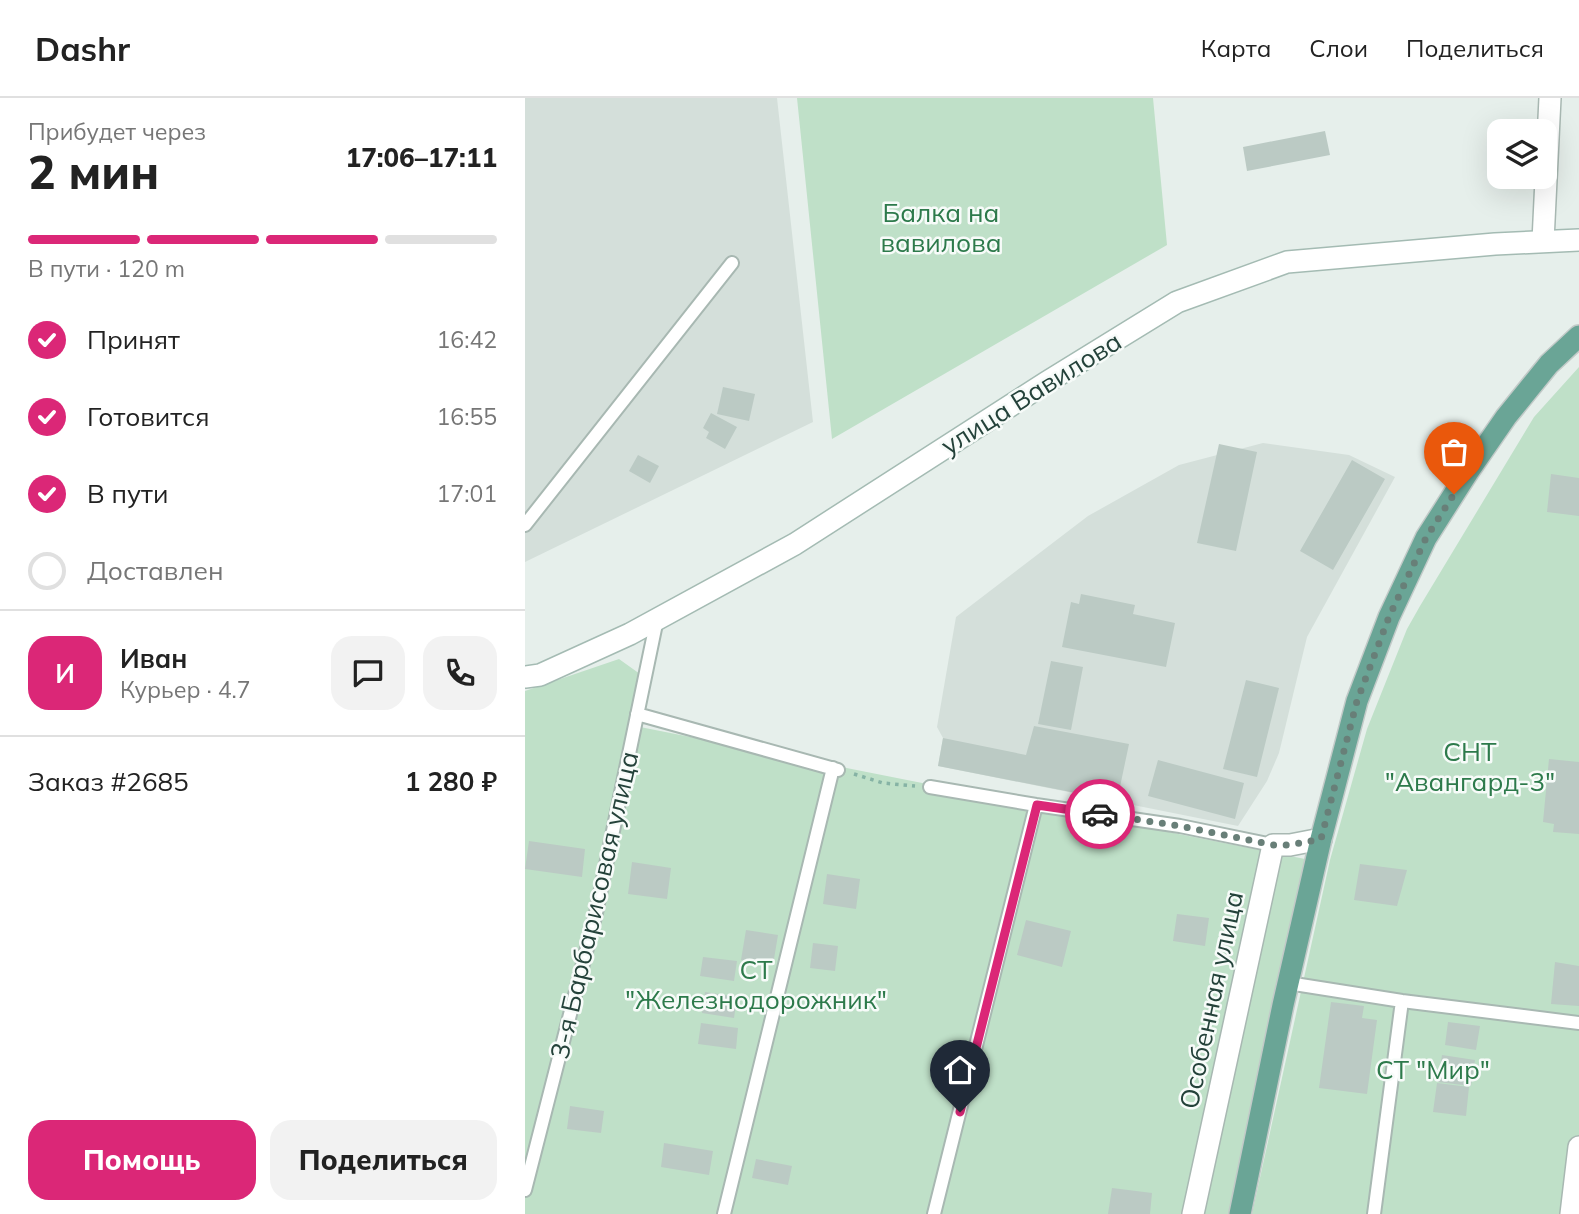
<!DOCTYPE html>
<html lang="ru">
<head>
<meta charset="utf-8">
<style>
	:root { --surface:#fff; --page:#f2f2f2; --text:#222; --muted:#767676; --line:#e0e0e0; --accent:#db2777 }
	body { margin:0; font-family:Mulish,sans-serif; background:var(--page); color:var(--text); height:100vh; display:flex; flex-direction:column; font-size:26px; white-space:nowrap }
	* { box-sizing:border-box; margin:0 }
	p { font-size:23px; color:var(--muted) }
	.icon { flex:none; width:38px; height:38px; fill:none; stroke:currentColor; stroke-width:2; stroke-linecap:round; stroke-linejoin:round }
	.map { position:relative; flex:1; overflow:hidden }
	.side { display:flex; flex-direction:column; background:var(--surface); width:525px }
	.side>* { flex:none }
	.fabs { position:absolute; left:962px; top:21px; display:grid; gap:14px }
	.fabs a { display:grid; place-items:center; width:70px; height:70px; border-radius:14px; background:var(--surface); box-shadow:0 7px 28px #0002; font-size:35px }
	.pin { position:absolute; display:grid; place-items:center; width:60px; height:60px; color:#fff; margin:-72px -30px; border-radius:50% 50% 50% 0; rotate:-45deg; box-shadow:0 0 7px #0007 }
	.pin .icon { rotate:45deg }
	.courier { position:absolute; display:grid; place-items:center; width:70px; height:70px; margin:-35px; border:5px solid #db2777; border-radius:50%; background:#fff; color:#222; box-shadow:0 2px 9px #0007 }
	.head em { font-style:normal; font-weight:800 }
	.head div { display:flex; flex-direction:column-reverse }
	.head { display:flex; align-items:center; justify-content:space-between; height:119px; padding:0 28px }
	h1 { font-size:46px; font-weight:800; line-height:52px }
	.bar { display:grid; grid-template-columns:repeat(4,1fr); gap:10px 7px; align-content:center; height:84px; padding:0 28px }
	.bar i { height:9px; border-radius:5px; background:var(--line) }
	.bar .on { background:var(--accent) }
	.bar p { grid-column:span 4 }
	.line { display:flex; align-items:center; gap:18px; padding:0 28px; border-top:2px solid var(--line) }
	.line div { flex:1 }
	.round { display:grid; place-items:center; flex:none; width:74px; height:74px; border-radius:21px; background:var(--page) }
	ol { padding:0 28px; list-style:none }
	li { display:flex; align-items:center; gap:21px; height:77px }
	li p { margin-inline-start:auto }
	li .icon { padding:7px; border-radius:50%; background:var(--accent); color:#fff; stroke-width:4 }
	li:last-child { color:var(--muted) }
	li i { width:38px; height:38px; border:4px solid var(--line); border-radius:50% }
	.button { display:flex; gap:14px; margin-top:auto; padding:14px 28px }
	.button a { flex:1; height:80px; border-radius:21px; background:var(--accent); color:#fff; font-size:28px; font-weight:800; line-height:80px; text-align:center }
	.button a+a { background:var(--page); color:var(--text) }
	header { display:flex; align-items:center; gap:42px; box-sizing:border-box; height:98px; padding:0 35px; background:var(--surface); border-bottom:2px solid var(--line) }
	header strong { font-size:33px }
	nav { display:flex; gap:38px; margin-inline-start:auto; font-size:24px }
	main { display:flex; flex:1; min-height:0 }
	.map>svg:first-child { display:block }
	.built { fill:#d4dfda }
	.green { fill:#bfe0c8 }
	.building { fill:#bbcac4 }
	.lines { fill:none; stroke-linecap:round; stroke-linejoin:round }
	.lane-casing { stroke:#a8b8b2; stroke-width:16 }
	.street-casing { stroke:#a8b8b2; stroke-width:24 }
	.secondary-casing { stroke:#a4bbb3; stroke-width:24 }
	.primary-casing { stroke:#c2cac8; stroke-width:24 }
	.path { stroke:#86b3a5; stroke-width:3.5; stroke-dasharray:3.5 5; stroke-linecap:butt }
	.lane { stroke:#fff; stroke-width:12 }
	.street { stroke:#fff; stroke-width:21 }
	.secondary { stroke:#fff; stroke-width:21 }
	.primary { stroke:#6aa596; stroke-width:21 }
	.done { stroke:#687f78; stroke-width:7; stroke-dasharray:0 12.6 }
	.route { stroke:#db2777; stroke-width:9 }
	.labels { text-anchor:middle; dominant-baseline:central; stroke-width:5; stroke-linejoin:round; paint-order:stroke }
	.park-label { font-size:26px; fill:#2d7a4b; stroke:#f7fbf9 }
	.street-label { font-size:26px; fill:#24423a; stroke:#f7fbf9 }
</style>
</head>
<body>
<header>
<strong>Dashr</strong>
<nav><a>Карта</a><a>Слои</a><a>Поделиться</a></nav>
</header>
<main>
<section class="side">
<div class="head"><div><h1>2 мин</h1><p>Прибудет через</p></div><em>17:06–17:11</em></div>
<div class="bar"><i class="on"></i><i class="on"></i><i class="on"></i><i></i><p>В пути · 120 m</p></div>
<ol>
<li><svg class="icon" aria-label="check" viewBox="0 0 24 24"><path d="M5 12l5 5 9-10"/></svg>Принят<p>16:42</p></li>
<li><svg class="icon" aria-label="check" viewBox="0 0 24 24"><path d="M5 12l5 5 9-10"/></svg>Готовится<p>16:55</p></li>
<li><svg class="icon" aria-label="check" viewBox="0 0 24 24"><path d="M5 12l5 5 9-10"/></svg>В пути<p>17:01</p></li>
<li><i></i>Доставлен</li>
</ol>
<div class="line" style="height:126px"><b class="round" style="background:var(--accent);color:#fff">И</b><div><b>Иван</b><p>Курьер · 4.7</p></div><a class="round"><svg class="icon" aria-label="chat" viewBox="0 0 24 24"><path d="M4 5h16v11H9l-5 4z"/></svg></a><a class="round"><svg class="icon" aria-label="phone" viewBox="0 0 24 24"><path d="M5 4h4l2 5-3 2q2 4 5 5l2-3 5 2v4C11 20 4 13 5 4z"/></svg></a></div>
<div class="line" style="height:91px"><div>Заказ #2685</div><b>1 280 ₽</b></div>
<div class="button"><a>Помощь</a><a>Поделиться</a></div>
</section>
<div class="map">
<svg width="1054" height="1116" viewBox="0 0 1054 1116">
	<rect width="100%" height="100%" fill="#e6efeb"/>
	<path class="built" d="M 0,0 L 252,0 L 288,324 L 0,464 Z
		M 738,345 L 824,357 L 870,379 L 782,539 L 754,655 L 742,683 L 713,728 L 413,668 L 418,640 L 412,629 L 431,519 L 563,418 L 654,367 Z"/>
	<path class="green" d="M 272,0 L 628,0 L 642,147 L 307,341 Z
		M 1054,269 L 1054,1116 L 727,1116 L 805,762 L 842,631 L 882,531 L 895,508 L 1009,319 Z
		M 94,561 L 122,581 L 115,629 L 785,762 L 705,1116 L 0,1116 L 0,593 Z"/>
	<path class="building" d="M 800,33 L 805,57 L 722,73 L 718,49 Z
		M 198,289 L 230,296 L 224,323 L 192,316 Z
		M 186,315 L 212,329 L 200,351 L 181,340 L 184,334 L 178,330 Z
		M 694,346 L 732,354 L 711,453 L 672,445 Z
		M 113,357 L 134,368 L 125,385 L 104,373 Z
		M 827,362 L 860,381 L 808,472 L 775,453 Z
		M 1026,376 L 1054,380 L 1054,418 L 1022,414 Z
		M 556,496 L 610,507 L 608,516 L 650,525 L 641,569 L 537,549 L 546,504 L 554,506 Z
		M 526,563 L 558,569 L 546,632 L 513,626 Z
		M 721,582 L 754,590 L 732,679 L 698,671 Z
		M 509,628 L 604,646 L 592,703 L 413,668 L 418,640 L 501,657 Z
		M 1024,661 L 1054,664 L 1054,736 L 1028,734 L 1029,726 L 1018,724 Z
		M 633,662 L 719,685 L 710,721 L 623,698 Z
		M 4,743 L 60,751 L 57,779 L 0,771 Z
		M 107,764 L 146,770 L 142,801 L 103,796 Z
		M 835,766 L 882,772 L 872,808 L 829,802 Z
		M 302,776 L 335,781 L 331,811 L 298,806 Z
		M 652,816 L 684,820 L 680,848 L 648,843 Z
		M 501,822 L 546,833 L 537,869 L 492,857 Z
		M 221,832 L 253,837 L 248,867 L 216,862 Z
		M 288,845 L 313,848 L 310,873 L 285,870 Z
		M 178,859 L 212,863 L 209,883 L 175,878 Z
		M 1030,864 L 1054,868 L 1054,908 L 1026,906 Z
		M 180,894 L 212,899 L 209,920 L 177,915 Z
		M 806,904 L 839,908 L 837,920 L 852,922 L 842,996 L 794,990 Z
		M 923,924 L 955,928 L 951,952 L 920,947 Z
		M 176,925 L 213,930 L 211,951 L 173,946 Z
		M 917,957 L 950,962 L 946,988 L 913,984 Z
		M 912,985 L 944,989 L 941,1018 L 908,1014 Z
		M 45,1008 L 79,1013 L 76,1035 L 42,1031 Z
		M 139,1045 L 188,1053 L 184,1077 L 136,1069 Z
		M 231,1061 L 267,1068 L 263,1087 L 227,1080 Z
		M 587,1090 L 627,1095 L 625,1116 L 583,1116 Z"/>
	<g class="lines">
		<g class="lane-casing">
			<path id="lane" d="M 0,427 L 207,165
				M 112,616 L 313,672
				M 405,689 L 511,707 L 655,728 L 748,747
				M 763,885 L 877,903 L 1054,925
				M 0,1092 L 71,815 L 132,521
				M 199,1116 L 308,670
				M 409,1116 L 511,707
				M 849,1116 L 877,903"/>
		</g>
		<g class="street-casing">
			<path id="street" d="M 1018,143 L 1025,0
				M 668,1116 L 748,747 L 765,747 L 796,741
				M 1046,1116 L 1054,1049"/>
		</g>
		<g class="secondary-casing">
			<path id="secondary" d="M 0,579 L 15,577 L 105,536 L 270,446 L 522,284 L 652,204 L 762,164 L 970,146 L 1054,142"/>
		</g>
		<g class="primary-casing">
			<path id="primary" d="M 715,1116 L 758,907 L 796,741 L 832,603 L 864,519 L 901,440 L 943,374 L 981,319 L 1024,266 L 1054,238"/>
		</g>
		<path class="path" d="M 329,676 L 358,685 L 390,688"/>
		<use href="#lane" class="lane"/>
		<use href="#street" class="street"/>
		<use href="#secondary" class="secondary"/>
		<use href="#primary" class="primary"/>
	</g>
	<g class="lines">
		<path class="done" d="M 575,716 L 655,728 L 748,747 L 765,747 L 796,741 L 832,603 L 864,519 L 901,440 L 929,396"/>
		<path class="route" d="M 435,1014 L 512,707 L 575,716"/>
	</g>
	<g class="labels">
		<g class="park-label">
			<text x="416" y="114">Балка на<tspan x="416" dy="30">вавилова</tspan></text>
			<text x="945" y="653">СНТ<tspan x="945" dy="30">"Авангард-3"</tspan></text>
			<text x="231" y="871">СТ<tspan x="231" dy="30">"Железнодорожник"</tspan></text>
			<text x="908" y="971">СТ "Мир"</text>
		</g>
		<g class="street-label">
			<text transform="translate(506 295) rotate(-32)">улица Вавилова</text>
			<text transform="translate(69 807) rotate(-77)">3-я Барбарисовая улица</text>
			<text transform="translate(686 902) rotate(-78)">Особенная улица</text>
		</g>
	</g>
</svg>
<div class="fabs">
<a><svg class="icon" aria-label="layers" viewBox="0 0 24 24"><path d="M12 4l9 5-9 5-9-5zM3 14l9 5 9-5"/></svg></a>
</div>
<div class="pin" style="left:929px;top:396px;background:#ea580c"><svg class="icon" aria-label="bag" viewBox="0 0 24 24"><path d="M5 8h14l-1 12H6zM9 8a3 3 0 0 1 6 0"/></svg></div>
<div class="pin" style="left:435px;top:1014px;background:#1f2937"><svg class="icon" aria-label="home" viewBox="0 0 24 24"><path d="M3 11l9-7 9 7M6 9v11h12V9"/></svg></div>
<div class="courier" style="left:575px;top:716px"><svg class="icon" aria-label="car" viewBox="0 0 24 24"><path d="M5 17H2v-5l4-1 3-4h7l3 4 3 1v5h-3M9 17h6M6 11h13"/><circle cx="7" cy="17" r="2"/><circle cx="17" cy="17" r="2"/></svg></div>
</div>
</main>
</body>
</html>
